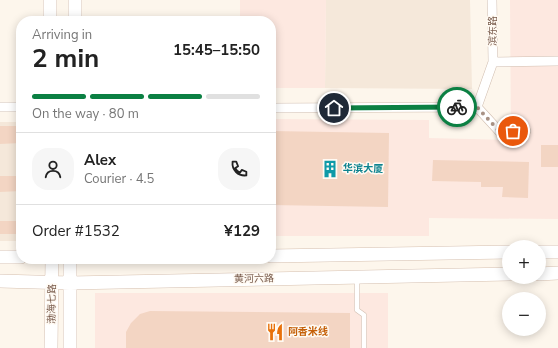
<!DOCTYPE html>
<html lang="en">
<head>
<meta charset="utf-8">
<style>
	:root { --surface:#fff; --page:#f6f6f6; --text:#222; --muted:#767676; --line:#e0e0e0; --accent:#0b8043 }
	body { margin:0; font-family:"Nunito Sans","Noto Sans SC",sans-serif; background:var(--page); color:var(--text); height:100vh; display:flex; flex-direction:column; font-size:15px; white-space:nowrap }
	* { box-sizing:border-box; margin:0 }
	p { font-size:13px; color:var(--muted) }
	.icon { flex:none; width:22px; height:22px; fill:none; stroke:currentColor; stroke-width:2; stroke-linecap:round; stroke-linejoin:round }
	.map { position:relative; flex:1; overflow:hidden }
	.panel { position:absolute; left:16px; top:16px; width:260px; height:248px; display:flex; flex-direction:column; background:var(--surface); border-radius:16px; box-shadow:0 2px 10px #0003 }
	.panel>* { flex:none }
	.fabs { position:absolute; left:502px; top:240px; display:grid; gap:8px }
	.fabs a { display:grid; place-items:center; width:44px; height:44px; border-radius:50%; background:var(--surface); box-shadow:0 2px 10px #0003; font-size:20px }
	.pin { position:absolute; display:grid; place-items:center; width:34px; height:34px; color:#fff; margin:-17px; border:2px solid #fff; border-radius:50%; box-shadow:0 1px 4px #0007 }
	.courier { position:absolute; display:grid; place-items:center; width:40px; height:40px; margin:-20px; border:3px solid #0b8043; border-radius:50%; background:#fff; color:#222; box-shadow:0 1px 5px #0007 }
	.summary em { font-style:normal; font-weight:700 }
	.summary div { display:flex; flex-direction:column-reverse }
	.summary { display:flex; align-items:center; justify-content:space-between; height:68px; padding:0 16px }
	h1 { font-size:26px; font-weight:700; line-height:30px }
	.bar { display:grid; grid-template-columns:repeat(4,1fr); gap:6px 4px; align-content:center; height:48px; padding:0 16px }
	.bar i { height:5px; border-radius:3px; background:var(--line) }
	.bar .current { background:var(--accent) }
	.bar p { grid-column:span 4 }
	.line { display:flex; align-items:center; gap:10px; padding:0 16px; border-top:1px solid var(--line) }
	.line div { flex:1 }
	.round { display:grid; place-items:center; flex:none; width:42px; height:42px; border-radius:16px; background:var(--page) }
	.map>svg:first-child { display:block }
	.residential { fill:#f5e8da }
	.commercial { fill:#fde8e0 }
	.building { fill:#f3d5c3 }
	.lines { fill:none; stroke-linecap:round; stroke-linejoin:round }
	.lane-casing { stroke:#d1beb0; stroke-width:5.5 }
	.street-casing { stroke:#d1beb0; stroke-width:10 }
	.secondary-casing { stroke:#d6c0b0; stroke-width:14 }
	.lane { stroke:#fff; stroke-width:4.5 }
	.street { stroke:#fff; stroke-width:9 }
	.secondary { stroke:#fff; stroke-width:13 }
	.done { stroke:#a89285; stroke-width:4; stroke-dasharray:0 7.2 }
	.route { stroke:#0b8043; stroke-width:5 }
	.labels { text-anchor:middle; dominant-baseline:central; stroke-width:3; stroke-linejoin:round; paint-order:stroke }
	.street-label { font-size:10px; fill:#7a5c4d; stroke:#fffaf3 }
	.culture-label { font-size:10px; font-weight:bold; fill:#0d838f; stroke:#fffaf3; text-anchor:start }
	.food-label { font-size:10px; font-weight:bold; fill:#c56008; stroke:#fffaf3; text-anchor:start }
</style>
</head>
<body>
<div class="map">
<svg width="558" height="348" viewBox="0 0 558 348">
	<rect width="100%" height="100%" fill="#fdf6ec"/>
	<path class="residential" d="M 326,0 L 470,0 L 472,89 L 325,88 Z
		M 0,122 L 21,122 L 21,237 L 18,241 L 0,241 Z"/>
	<path class="commercial" d="M 240,0 L 326,0 L 325,88 L 271,88 L 271,21 L 240,21 Z
		M 510,0 L 558,0 L 558,219 L 429,218 L 429,236 L 271,236 L 271,119 L 429,120 L 429,138 L 511,140 Z
		M 95,293 L 388,293 L 388,348 L 95,348 Z"/>
	<path class="building" d="M 0,126 L 21,126 L 21,143 L 0,144 Z
		M 271,131 L 389,133 L 388,207 L 271,205 Z
		M 541,145 L 558,145 L 558,167 L 541,167 Z
		M 433,160 L 529,162 L 528,198 L 502,197 L 503,187 L 481,187 L 481,182 L 432,181 Z
		M 0,176 L 21,176 L 21,191 L 0,192 Z
		M 0,221 L 21,221 L 21,234 L 0,234 Z
		M 150,311 L 350,313 L 350,348 L 126,348 L 126,332 L 131,323 L 140,314 Z"/>
	<g class="lines">
		<g class="lane-casing">
			<path id="lane" d="M 357,279 L 357,310 L 364,315 L 364,348"/>
		</g>
		<g class="street-casing">
			<path id="street" d="M 492,0 L 493,62
				M 0,107 L 21,107
				M 271,108 L 477,107
				M 526,131 L 499,131 L 477,107 L 493,62 L 558,61"/>
		</g>
		<g class="secondary-casing">
			<path id="secondary" d="M 50,0 L 50,21
				M 75,0 L 75,21
				M 539,252 L 558,252
				M 271,256 L 509,252
				M 0,257 L 21,257
				M 539,274 L 558,273
				M 0,281 L 70,283 L 509,274
				M 51,348 L 52,259
				M 70,348 L 70,259"/>
		</g>
		<use href="#lane" class="lane"/>
		<use href="#street" class="street"/>
		<use href="#secondary" class="secondary"/>
	</g>
	<g class="lines">
		<path class="done" d="M 457,107 L 477,107 L 499,131 L 513,131"/>
		<path class="route" d="M 334,108 L 457,107"/>
	</g>
	<defs>
		<g id="building-bare" transform="scale(1.38)"><path d="M-4-6H4V6H1V3H-1V6H-4ZM-2.5-4.3h1.7v1.8h-1.7ZM.8-4.3h1.7v1.8H.8ZM-2.5-1h1.7V.8h-1.7ZM.8-1h1.7V.8H.8Z" fill="#0f9aa8" stroke="#fffaf3" stroke-width="2.5" paint-order="stroke"/></g>
		<g id="restaurant-bare" transform="scale(1.38)"><path d="M-5-6h1v4h1v-4h1v4h1v-4h1v5L-1.5 .5V6h-2V.5L-5-1ZM5-6V6H3V1.5H1.5Q1.5-4 5-6Z" fill="#e8710a" stroke="#fffaf3" stroke-width="2.5" paint-order="stroke"/></g>
	</defs>
	<g fill-rule="evenodd">
		<use href="#building-bare" x="330" y="169"/>
		<use href="#restaurant-bare" x="275" y="332"/>
	</g>
	<g class="labels">
		<g class="street-label">
			<text transform="translate(493 31) rotate(-90)">滨东路</text>
			<text transform="translate(254 279) rotate(-1)">黄河六路</text>
			<text transform="translate(52 304) rotate(-89)">渤海七路</text>
		</g>
		<g class="culture-label">
			<text x="343" y="169">华滨大厦</text>
		</g>
		<g class="food-label">
			<text x="288" y="332">阿香米线</text>
		</g>
	</g>
</svg>
<div class="fabs">
<a>+</a>
<a>−</a>
</div>
<div class="pin" style="left:513px;top:131px;background:#ea580c"><svg class="icon" aria-label="bag" viewBox="0 0 24 24"><path d="M5 8h14l-1 12H6zM9 8a3 3 0 0 1 6 0"/></svg></div>
<div class="pin" style="left:334px;top:108px;background:#1f2937"><svg class="icon" aria-label="home" viewBox="0 0 24 24"><path d="M3 11l9-7 9 7M6 9v11h12V9"/></svg></div>
<div class="courier" style="left:457px;top:107px"><svg class="icon" aria-label="bike" viewBox="0 0 24 24"><circle cx="6" cy="16" r="4"/><circle cx="18" cy="16" r="4"/><path d="M6 16l4-8h5l3 8M10 8l3 8H6M13 5h3"/></svg></div>
<section class="panel">
<div class="summary"><div><h1>2 min</h1><p>Arriving in</p></div><em>15:45–15:50</em></div>
<div class="bar"><i class="current"></i><i class="current"></i><i class="current"></i><i></i><p>On the way · 80 m</p></div>
<div class="line" style="height:72px"><a class="round"><svg class="icon" aria-label="person" viewBox="0 0 24 24"><circle cx="12" cy="8" r="4"/><path d="M4 21q1-7 8-7t8 7"/></svg></a><div><b>Alex</b><p>Courier · 4.5</p></div><a class="round"><svg class="icon" aria-label="phone" viewBox="0 0 24 24"><path d="M5 4h4l2 5-3 2q2 4 5 5l2-3 5 2v4C11 20 4 13 5 4z"/></svg></a></div>
<div class="line" style="height:52px"><div>Order #1532</div><b>¥129</b></div>
</section>
</div>
</body>
</html>
